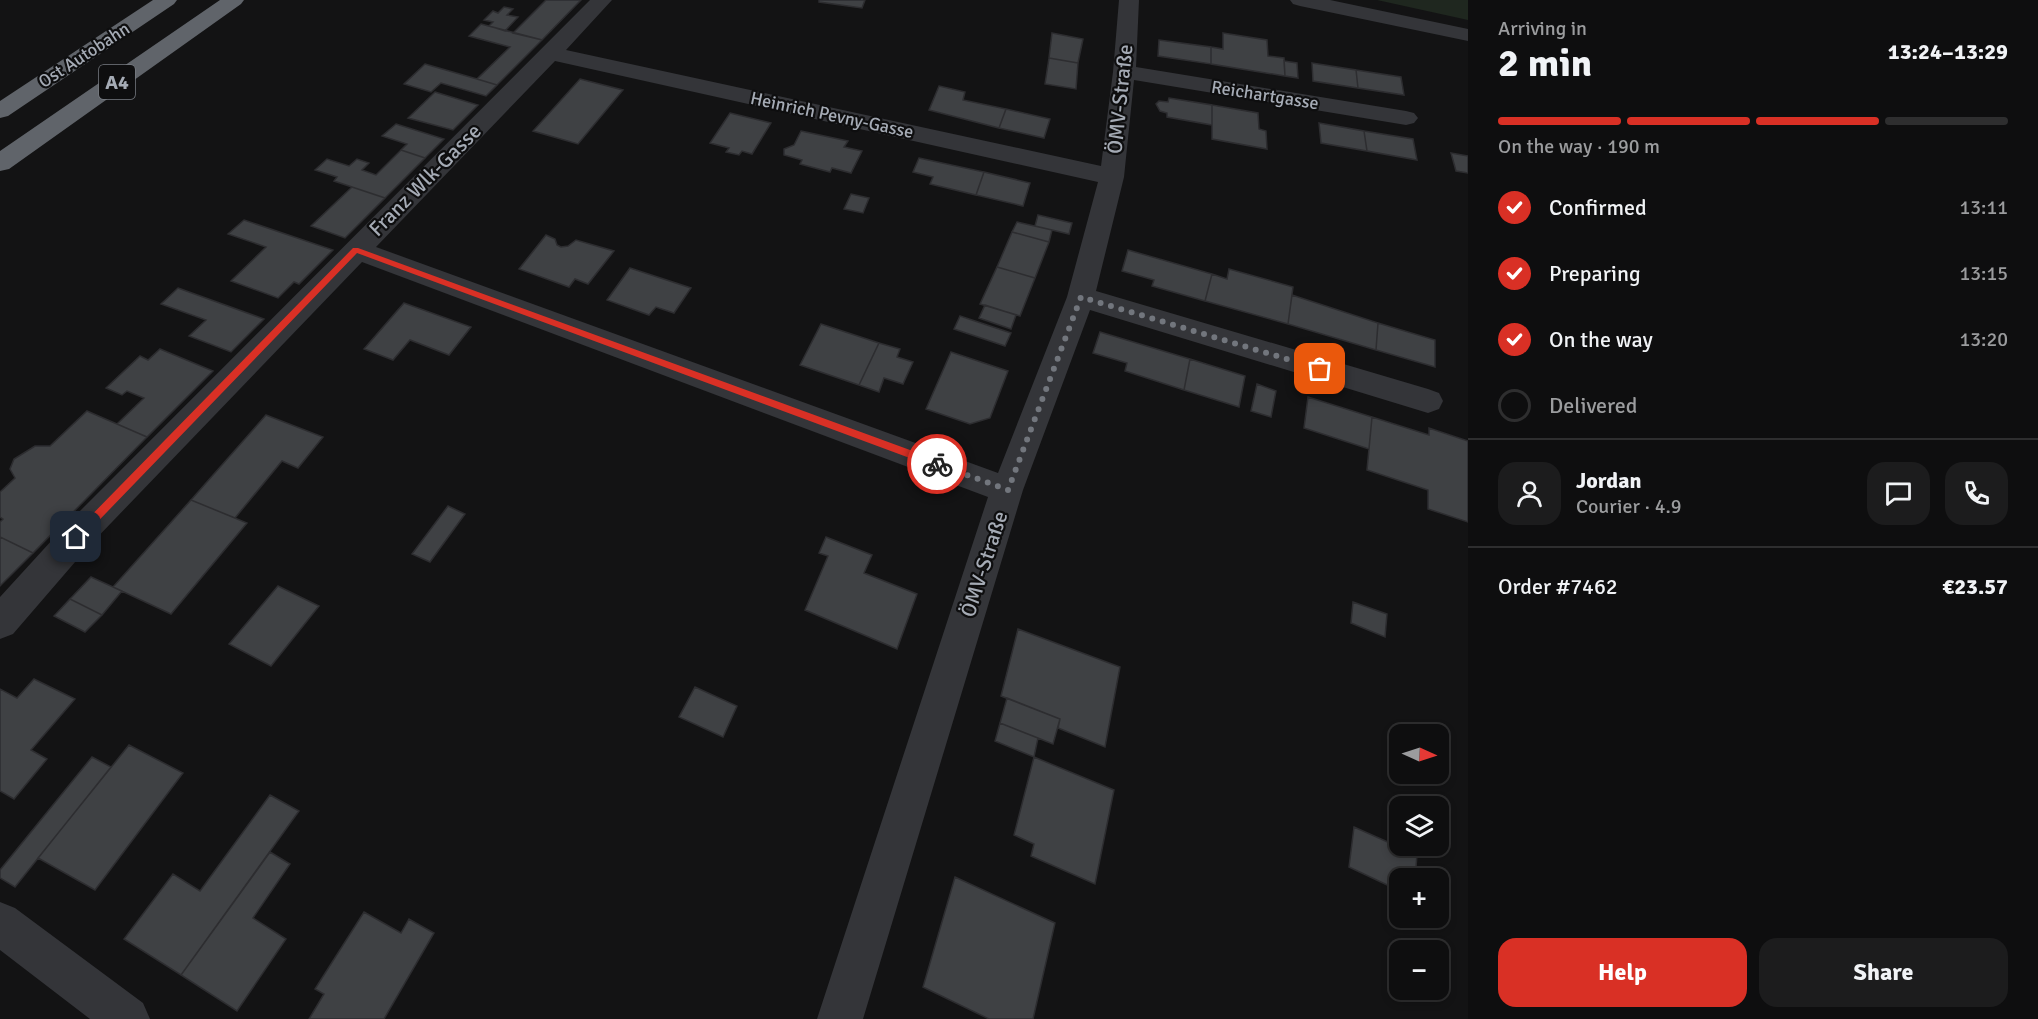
<!DOCTYPE html>
<html lang="en">
<head>
<meta charset="utf-8">
<style>
	:root { --surface:#0e0e0f; --page:#1c1c1d; --text:#f1f3f6; --muted:#9b9c9e; --line:#2e2e2f; --accent:#d93025 }
	body { margin:0; font-family:Signika,sans-serif; background:var(--page); color:var(--text); height:100vh; display:flex; flex-direction:column; font-size:22px; white-space:nowrap }
	* { box-sizing:border-box; margin:0 }
	p { font-size:20px; color:var(--muted) }
	.icon { flex:none; width:33px; height:33px; fill:none; stroke:currentColor; stroke-width:2; stroke-linecap:round; stroke-linejoin:round }
	.map { position:relative; flex:1; overflow:hidden }
	.sheet { display:flex; flex-direction:column; background:var(--surface); width:570px }
	.sheet>* { flex:none }
	.needle { width:39px; rotate:93deg }
	.tools { position:absolute; left:1389px; top:724px; display:grid; gap:12px }
	.tools a { display:grid; place-items:center; width:60px; height:60px; border-radius:12px; background:var(--surface); box-shadow:0 3px 9px #0003,0 0 0 2px var(--line); font-size:30px }
	.pin { position:absolute; display:grid; place-items:center; width:51px; height:51px; color:#fff; margin:-26px; border-radius:12px; box-shadow:0 3px 9px #0006 }
	.courier { position:absolute; display:grid; place-items:center; width:60px; height:60px; margin:-30px; border:4px solid #d93025; border-radius:50%; background:#fff; color:#222; box-shadow:0 2px 8px #0007 }
	.overview em { font-style:normal; font-weight:700 }
	.overview div { display:flex; flex-direction:column-reverse }
	.overview { display:flex; align-items:center; justify-content:space-between; height:102px; padding:0 30px }
	h1 { font-size:39px; font-weight:700; line-height:45px }
	.bar { display:grid; grid-template-columns:repeat(4,1fr); gap:9px 6px; align-content:center; height:72px; padding:0 30px }
	.bar i { height:8px; border-radius:4px; background:var(--line) }
	.bar .active { background:var(--accent) }
	.bar p { grid-column:span 4 }
	.line { display:flex; align-items:center; gap:15px; padding:0 30px; border-top:2px solid var(--line) }
	.line div { flex:1 }
	.round { display:grid; place-items:center; flex:none; width:63px; height:63px; border-radius:18px; background:var(--page) }
	ol { padding:0 30px; list-style:none }
	li { display:flex; align-items:center; gap:18px; height:66px }
	li p { margin-inline-start:auto }
	li .icon { padding:6px; border-radius:50%; background:var(--accent); color:#fff; stroke-width:4 }
	li:last-child { color:var(--muted) }
	li i { width:33px; height:33px; border:3px solid var(--line); border-radius:50% }
	.cta { display:flex; gap:12px; margin-top:auto; padding:12px 30px }
	.cta a { flex:1; height:69px; border-radius:18px; background:var(--accent); color:#fff; font-size:24px; font-weight:700; line-height:69px; text-align:center }
	.cta a+a { background:var(--page); color:var(--text) }
	main { display:flex; flex:1; min-height:0 }
	.map>svg:first-child { display:block }
	.green { fill:#1f271f }
	.building { fill:#3f4144; stroke:#2d2d30; stroke-width:1.5 }
	.lines { fill:none; stroke-linecap:round; stroke-linejoin:round }
	.minor { fill:#343539; fill-rule:evenodd }
	.motorway { fill:#60646a; fill-rule:evenodd }
	.route { fill:#d93025 }
	.done { stroke:#72767d; stroke-width:6; stroke-dasharray:0 10.8 }
	.labels { text-anchor:middle; dominant-baseline:central; stroke-width:4.5; stroke-linejoin:round; paint-order:stroke }
	.far-street-label { font-size:18px; fill:#a5abb5; stroke:#0e0e0f }
	.shield { fill:#0e0e0f; stroke:#787c83; stroke-width:1.5 }
	.shield-label { font-size:20px; font-weight:bold; fill:#a5abb5 }
	.street-label { font-size:21px; fill:#a5abb5; stroke:#0e0e0f }
</style>
</head>
<body>
<main>
<div class="map">
<svg width="1468" height="1019" viewBox="0 0 1468 1019">
	<rect width="100%" height="100%" fill="#131314"/>
	<path class="green" d="M 1377,0 L 1468,0 L 1468,20 Z"/>
	<path class="building" d="M 546,0 L 581,0 L 542,40 L 513,33 Z
		M 819,0 L 865,0 L 862,8 L 819,2 Z
		M 504,7 L 513,9 L 507,15 L 518,17 L 505,31 L 489,26 L 493,22 L 484,20 L 493,11 L 498,13 Z
		M 481,24 L 542,40 L 497,85 L 477,79 L 510,47 L 469,36 Z
		M 1052,33 L 1083,39 L 1078,63 L 1049,58 Z
		M 1223,33 L 1267,40 L 1268,56 L 1284,58 L 1285,76 L 1211,64 L 1211,47 L 1223,49 Z
		M 1159,40 L 1211,47 L 1211,64 L 1158,56 Z
		M 1049,58 L 1078,63 L 1076,89 L 1045,84 Z
		M 1284,61 L 1297,63 L 1298,78 L 1285,76 Z
		M 1312,63 L 1356,70 L 1358,88 L 1313,81 Z
		M 425,64 L 477,79 L 497,85 L 486,96 L 441,83 L 431,92 L 404,84 Z
		M 1356,70 L 1401,77 L 1404,95 L 1358,88 Z
		M 580,79 L 623,90 L 578,144 L 533,131 Z
		M 939,86 L 965,92 L 963,100 L 1006,109 L 999,128 L 929,110 Z
		M 435,92 L 478,105 L 453,130 L 408,118 Z
		M 1169,98 L 1212,105 L 1212,125 L 1167,117 L 1167,113 L 1160,111 L 1156,104 L 1159,101 L 1168,102 Z
		M 1212,105 L 1258,113 L 1259,129 L 1266,131 L 1267,149 L 1212,139 Z
		M 1006,109 L 1050,119 L 1044,138 L 999,128 Z
		M 730,113 L 771,123 L 752,154 L 742,151 L 739,155 L 726,152 L 729,148 L 710,143 Z
		M 1319,123 L 1364,131 L 1367,151 L 1321,143 Z
		M 396,124 L 444,139 L 425,158 L 401,150 L 407,144 L 382,136 Z
		M 801,131 L 848,141 L 844,147 L 862,151 L 851,173 L 832,168 L 830,172 L 800,164 L 802,160 L 784,155 L 784,149 L 794,145 Z
		M 1364,131 L 1413,139 L 1417,160 L 1367,151 Z
		M 401,150 L 425,158 L 385,198 L 334,181 L 337,177 L 315,170 L 327,159 L 349,166 L 357,159 L 369,163 L 362,170 L 376,175 Z
		M 1451,153 L 1468,156 L 1468,173 L 1456,171 Z
		M 919,158 L 984,172 L 976,195 L 930,184 L 933,177 L 913,172 Z
		M 984,172 L 1030,183 L 1023,206 L 976,195 Z
		M 352,187 L 385,198 L 345,238 L 311,226 Z
		M 851,194 L 869,198 L 863,213 L 844,209 Z
		M 1038,215 L 1072,223 L 1069,234 L 1035,226 Z
		M 244,220 L 333,250 L 299,284 L 294,282 L 278,298 L 231,281 L 266,247 L 228,234 Z
		M 1017,222 L 1052,230 L 1049,242 L 1012,232 Z
		M 1012,232 L 1049,242 L 1035,278 L 997,267 Z
		M 546,235 L 555,239 L 557,245 L 561,247 L 568,246 L 576,240 L 614,251 L 588,284 L 575,279 L 569,287 L 519,269 Z
		M 1128,250 L 1212,274 L 1205,301 L 1152,286 L 1154,280 L 1122,271 Z
		M 997,267 L 1035,278 L 1020,316 L 980,304 Z
		M 630,268 L 691,288 L 674,313 L 656,307 L 649,315 L 607,300 Z
		M 1229,269 L 1293,287 L 1288,324 L 1205,301 L 1212,274 L 1227,279 Z
		M 178,288 L 264,319 L 231,352 L 189,336 L 206,320 L 161,304 Z
		M 1292,295 L 1378,323 L 1376,350 L 1288,324 Z
		M 404,303 L 471,327 L 449,355 L 410,340 L 393,360 L 364,349 Z
		M 985,305 L 1016,315 L 1011,329 L 979,318 Z
		M 960,316 L 1011,333 L 1005,346 L 954,329 Z
		M 1378,323 L 1435,340 L 1435,367 L 1376,350 Z
		M 821,324 L 879,343 L 859,385 L 800,365 Z
		M 1100,332 L 1190,359 L 1184,390 L 1125,371 L 1127,363 L 1093,353 Z
		M 879,343 L 900,349 L 897,357 L 913,362 L 903,384 L 884,378 L 879,392 L 859,385 Z
		M 160,349 L 213,371 L 147,437 L 117,424 L 144,398 L 127,391 L 122,395 L 106,388 L 140,356 L 148,360 Z
		M 951,352 L 1008,371 L 990,418 L 970,424 L 926,409 Z
		M 1190,359 L 1245,376 L 1239,407 L 1184,390 Z
		M 1257,384 L 1276,391 L 1271,417 L 1251,411 Z
		M 1308,397 L 1372,417 L 1369,449 L 1304,428 Z
		M 87,411 L 147,437 L 33,553 L 0,537 L 0,522 L 3,519 L 0,517 L 0,492 L 15,478 L 10,469 L 14,459 L 35,446 L 50,446 Z
		M 266,415 L 323,437 L 298,468 L 282,461 L 235,518 L 191,500 Z
		M 1372,417 L 1429,435 L 1429,428 L 1468,441 L 1468,522 L 1428,509 L 1428,490 L 1367,470 Z
		M 191,500 L 247,523 L 171,614 L 113,587 Z
		M 448,506 L 465,514 L 430,562 L 412,554 Z
		M 0,537 L 33,553 L 0,586 Z
		M 826,537 L 872,555 L 864,573 L 917,594 L 897,649 L 805,610 L 828,556 L 819,553 Z
		M 91,577 L 122,591 L 102,615 L 70,599 Z
		M 278,586 L 319,606 L 271,666 L 229,644 Z
		M 70,599 L 102,615 L 85,632 L 54,616 Z
		M 1353,602 L 1387,614 L 1385,637 L 1351,623 Z
		M 1018,629 L 1120,667 L 1105,747 L 1058,728 L 1060,719 L 1001,696 Z
		M 34,679 L 75,699 L 31,750 L 47,759 L 14,799 L 0,791 L 0,689 L 17,698 Z
		M 695,687 L 737,706 L 723,737 L 679,717 Z
		M 1007,698 L 1060,719 L 1053,744 L 1000,723 Z
		M 1000,723 L 1038,738 L 1034,757 L 995,741 Z
		M 129,745 L 183,773 L 95,890 L 38,858 Z
		M 92,757 L 111,767 L 15,887 L 0,878 L 0,870 Z
		M 1034,757 L 1114,790 L 1095,884 L 1031,856 L 1034,844 L 1014,835 Z
		M 270,795 L 299,811 L 181,975 L 124,939 L 173,874 L 200,891 Z
		M 1354,827 L 1417,855 L 1415,879 L 1400,879 L 1400,891 L 1349,867 Z
		M 270,852 L 290,864 L 253,918 L 286,939 L 237,1011 L 181,975 Z
		M 955,877 L 1055,923 L 1033,1019 L 989,1019 L 923,987 Z
		M 364,912 L 401,933 L 409,919 L 434,933 L 384,1019 L 309,1019 L 324,994 L 315,989 Z"/>
	<g class="lines">
		<path class="minor" d="M 590,0 L 612,0 L 566,50 L 1101,166 L 1113,72 L 1119,0 L 1139,0 L 1136,67 L 1406,111 L 1414,113 L 1418,118 L 1414,123 L 1406,125 L 1134,80 L 1124,177 L 1096,291 L 1428,389 L 1439,393 L 1443,401 L 1439,409 L 1428,413 L 1090,310 L 1023,490 L 863,1019 L 817,1019 L 988,497 L 362,262 L 88,547 L 13,634 L 0,639 L 0,597 L 64,527 ZM 555,61 L 1098,182 L 1067,297 L 998,473 L 376,247 Z
			M 1290,0 L 1330,0 L 1468,29 L 1468,41 L 1300,6 L 1293,4 Z
			M 0,902 L 15,908 L 143,1003 L 150,1019 L 90,1019 L 0,950 Z"/>
		<path class="motorway" d="M 153,0 L 177,0 L 174,4 L 8,116 L 0,118 L 0,101 Z
			M 220,0 L 244,0 L 241,4 L 9,169 L 0,171 L 0,151 Z"/>
	</g>
	<path class="route" d="M 353,248 L 358,248 L 940,461 L 942,464 L 940,467 L 934,467 L 357,253 L 80,540 L 73,540 L 73,534 Z"/>
	<g class="lines">
		<path class="done" d="M 937,464 L 1008,490 L 1081,297 L 1320,369"/>
	</g>
	<g class="labels">
		<g class="far-street-label">
			<text transform="translate(84 55) rotate(-33)">Ost Autobahn</text>
			<text transform="translate(1265 95) rotate(9)">Reichartgasse</text>
			<text transform="translate(832 115) rotate(12)">Heinrich Pevny-Gasse</text>
		</g>
		<rect class="shield" x="99" y="65" width="36" height="34" rx="4.5"/>
		<g class="shield-label">
			<text x="117" y="82">A4</text>
		</g>
		<g class="street-label">
			<text transform="translate(1120 99) rotate(-84)">ÖMV-Straße</text>
			<text transform="translate(425 180) rotate(-45)">Franz Wlk-Gasse</text>
			<text transform="translate(984 564) rotate(-72)">ÖMV-Straße</text>
		</g>
	</g>
</svg>
<div class="tools">
<a><svg class="needle" viewBox="-14 -14 28 28"><path d="M0-13l5 13h-10z" fill="#e53935"/><path d="M0 13l5-13h-10z" fill="#9b9c9e"/></svg></a>
<a><svg class="icon" aria-label="layers" viewBox="0 0 24 24"><path d="M12 4l9 5-9 5-9-5zM3 14l9 5 9-5"/></svg></a>
<a>+</a>
<a>−</a>
</div>
<div class="pin" style="left:1320px;top:369px;background:#ea580c"><svg class="icon" aria-label="bag" viewBox="0 0 24 24"><path d="M5 8h14l-1 12H6zM9 8a3 3 0 0 1 6 0"/></svg></div>
<div class="pin" style="left:76px;top:537px;background:#1f2937"><svg class="icon" aria-label="home" viewBox="0 0 24 24"><path d="M3 11l9-7 9 7M6 9v11h12V9"/></svg></div>
<div class="courier" style="left:937px;top:464px"><svg class="icon" aria-label="bike" viewBox="0 0 24 24"><circle cx="6" cy="16" r="4"/><circle cx="18" cy="16" r="4"/><path d="M6 16l4-8h5l3 8M10 8l3 8H6M13 5h3"/></svg></div>
</div>
<section class="sheet">
<div class="overview"><div><h1>2 min</h1><p>Arriving in</p></div><em>13:24–13:29</em></div>
<div class="bar"><i class="active"></i><i class="active"></i><i class="active"></i><i></i><p>On the way · 190 m</p></div>
<ol>
<li><svg class="icon" aria-label="check" viewBox="0 0 24 24"><path d="M5 12l5 5 9-10"/></svg>Confirmed<p>13:11</p></li>
<li><svg class="icon" aria-label="check" viewBox="0 0 24 24"><path d="M5 12l5 5 9-10"/></svg>Preparing<p>13:15</p></li>
<li><svg class="icon" aria-label="check" viewBox="0 0 24 24"><path d="M5 12l5 5 9-10"/></svg>On the way<p>13:20</p></li>
<li><i></i>Delivered</li>
</ol>
<div class="line" style="height:108px"><a class="round"><svg class="icon" aria-label="person" viewBox="0 0 24 24"><circle cx="12" cy="8" r="4"/><path d="M4 21q1-7 8-7t8 7"/></svg></a><div><b>Jordan</b><p>Courier · 4.9</p></div><a class="round"><svg class="icon" aria-label="chat" viewBox="0 0 24 24"><path d="M4 5h16v11H9l-5 4z"/></svg></a><a class="round"><svg class="icon" aria-label="phone" viewBox="0 0 24 24"><path d="M5 4h4l2 5-3 2q2 4 5 5l2-3 5 2v4C11 20 4 13 5 4z"/></svg></a></div>
<div class="line" style="height:78px"><div>Order #7462</div><b>€23.57</b></div>
<div class="cta"><a>Help</a><a>Share</a></div>
</section>
</main>
</body>
</html>
